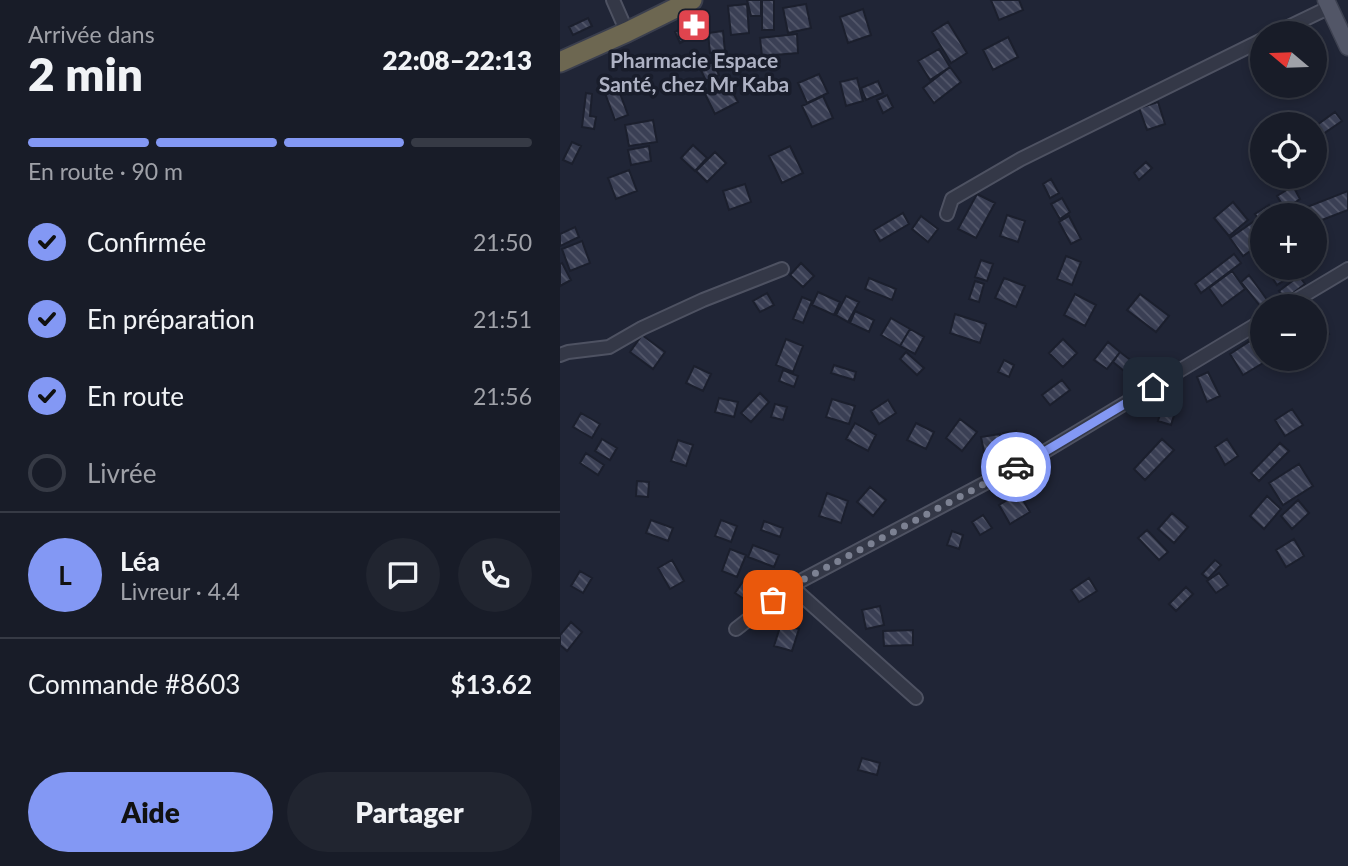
<!DOCTYPE html>
<html lang="fr">
<head>
<meta charset="utf-8">
<style>
	:root { --surface:#181c28; --page:#212530; --text:#f1f3f6; --muted:#9fa1a8; --line:#363a45; --accent:#8398f4 }
	body { margin:0; font-family:Lato,sans-serif; background:var(--page); color:var(--text); height:100vh; display:flex; flex-direction:column; font-size:26px; white-space:nowrap }
	* { box-sizing:border-box; margin:0 }
	p { font-size:23px; color:var(--muted) }
	.icon { flex:none; width:38px; height:38px; fill:none; stroke:currentColor; stroke-width:2; stroke-linecap:round; stroke-linejoin:round }
	.map { position:relative; flex:1; overflow:hidden }
	.drawer { display:flex; flex-direction:column; background:var(--surface); width:560px }
	.drawer>* { flex:none }
	.needle { width:46px; rotate:289deg }
	.fabs { position:absolute; left:690px; top:21px; display:grid; gap:14px }
	.fabs a { display:grid; place-items:center; width:77px; height:77px; border-radius:50%; background:var(--surface); box-shadow:0 4px 10px #0003,0 0 0 2px var(--line); font-size:35px }
	.pin { position:absolute; display:grid; place-items:center; width:60px; height:60px; color:#fff; margin:-30px; border-radius:14px; box-shadow:0 4px 10px #0006 }
	.courier { position:absolute; display:grid; place-items:center; width:70px; height:70px; margin:-35px; border:5px solid #8398f4; border-radius:50%; background:#fff; color:#222; box-shadow:0 2px 9px #0007 }
	.headline em { font-style:normal; font-weight:800 }
	.headline div { display:flex; flex-direction:column-reverse }
	.headline { display:flex; align-items:center; justify-content:space-between; height:119px; padding:0 28px }
	h1 { font-size:46px; font-weight:800; line-height:52px }
	.bar { display:grid; grid-template-columns:repeat(4,1fr); gap:10px 7px; align-content:center; height:84px; padding:0 28px }
	.bar i { height:9px; border-radius:5px; background:var(--line) }
	.bar .on { background:var(--accent) }
	.bar p { grid-column:span 4 }
	.line { display:flex; align-items:center; gap:18px; padding:0 28px; border-top:2px solid var(--line) }
	.line div { flex:1 }
	.round { display:grid; place-items:center; flex:none; width:74px; height:74px; border-radius:37px; background:var(--page) }
	ol { padding:0 28px; list-style:none }
	li { display:flex; align-items:center; gap:21px; height:77px }
	li p { margin-inline-start:auto }
	li .icon { padding:7px; border-radius:50%; background:var(--accent); color:#111; stroke-width:4 }
	li:last-child { color:var(--muted) }
	li i { width:38px; height:38px; border:4px solid var(--line); border-radius:50% }
	.cta { display:flex; gap:14px; margin-top:auto; padding:14px 28px }
	.cta a { flex:1; height:80px; border-radius:42px; background:var(--accent); color:#111; font-size:28px; font-weight:800; line-height:80px; text-align:center }
	.cta a+a { background:var(--page); color:var(--text) }
	main { display:flex; flex:1; min-height:0 }
	.map>svg:first-child { display:block }
	.building { fill:url(#building-back-hatch); stroke:#1b1f2d; stroke-width:2 }
	.lines { fill:none; stroke-linecap:round; stroke-linejoin:round }
	.minor-casing { stroke:#4e5262; stroke-width:16 }
	.major-casing { stroke:#3d4150; stroke-width:19 }
	.highway-casing { stroke:#3b3f4e; stroke-width:23 }
	.minor { stroke:#343847; stroke-width:12 }
	.major { stroke:#525667; stroke-width:16 }
	.highway { stroke:#6d6751; stroke-width:19 }
	.done { stroke:#7c8192; stroke-width:7; stroke-dasharray:0 12.6 }
	.route { stroke:#8398f4; stroke-width:9 }
	.labels { text-anchor:middle; dominant-baseline:central; stroke-width:7; stroke-linejoin:round; paint-order:stroke }
	.poi-label { font-size:21px; font-weight:bold; fill:#aeb2c4; stroke:#191d2b }
</style>
</head>
<body>
<main>
<section class="drawer">
<div class="headline"><div><h1>2 min</h1><p>Arrivée dans</p></div><em>22:08–22:13</em></div>
<div class="bar"><i class="on"></i><i class="on"></i><i class="on"></i><i></i><p>En route · 90 m</p></div>
<ol>
<li><svg class="icon" aria-label="check" viewBox="0 0 24 24"><path d="M5 12l5 5 9-10"/></svg>Confirmée<p>21:50</p></li>
<li><svg class="icon" aria-label="check" viewBox="0 0 24 24"><path d="M5 12l5 5 9-10"/></svg>En préparation<p>21:51</p></li>
<li><svg class="icon" aria-label="check" viewBox="0 0 24 24"><path d="M5 12l5 5 9-10"/></svg>En route<p>21:56</p></li>
<li><i></i>Livrée</li>
</ol>
<div class="line" style="height:126px"><b class="round" style="background:var(--accent);color:#111">L</b><div><b>Léa</b><p>Livreur · 4.4</p></div><a class="round"><svg class="icon" aria-label="chat" viewBox="0 0 24 24"><path d="M4 5h16v11H9l-5 4z"/></svg></a><a class="round"><svg class="icon" aria-label="phone" viewBox="0 0 24 24"><path d="M5 4h4l2 5-3 2q2 4 5 5l2-3 5 2v4C11 20 4 13 5 4z"/></svg></a></div>
<div class="line" style="height:91px"><div>Commande #8603</div><b>$13.62</b></div>
<div class="cta"><a>Aide</a><a>Partager</a></div>
</section>
<div class="map">
<svg width="788" height="866" viewBox="0 0 788 866">
	<defs>
		<pattern id="building-back-hatch" width="6" height="6" patternUnits="userSpaceOnUse" patternTransform="scale(1.75)"><rect width="6" height="6" fill="#3a3f54"/><path d="M-1 5l2 2M0 0l6 6M5-1l2 2" fill="none" stroke="#54586b"/></pattern>
	</defs>
	<rect width="100%" height="100%" fill="#202536"/>
	<path class="building" d="M 187,0 L 201,0 L 201,16 L 191,16 Z
		M 202,0 L 214,0 L 214,30 L 202,30 Z
		M 431,0 L 459,0 L 463,10 L 439,20 Z
		M 187,4 L 189,33 L 171,35 L 168,6 Z
		M 246,4 L 251,28 L 228,33 L 223,8 Z
		M 303,9 L 311,35 L 288,43 L 280,17 Z
		M 28,18 L 32,26 L 13,35 L 9,27 Z
		M 141,18 L 146,29 L 120,43 L 115,32 Z
		M 388,22 L 407,53 L 391,63 L 372,32 Z
		M 163,31 L 165,52 L 150,53 L 148,33 Z
		M 237,34 L 238,53 L 202,56 L 200,38 Z
		M 448,37 L 458,57 L 433,70 L 423,50 Z
		M 379,49 L 390,67 L 370,80 L 358,61 Z
		M 153,62 L 159,75 L 146,81 L 140,68 Z
		M 390,67 L 401,82 L 374,103 L 363,88 Z
		M 259,74 L 268,93 L 247,103 L 238,83 Z
		M 297,78 L 303,101 L 286,106 L 280,82 Z
		M 55,80 L 68,115 L 55,120 L 42,85 Z
		M 318,81 L 323,93 L 306,100 L 301,88 Z
		M 167,82 L 178,102 L 155,114 L 145,94 Z
		M 727,86 L 753,86 L 732,98 L 725,87 Z
		M 26,93 L 32,94 L 30,116 L 36,117 L 34,129 L 22,127 Z
		M 327,95 L 333,107 L 323,113 L 317,100 Z
		M 263,96 L 273,118 L 252,127 L 242,106 Z
		M 598,102 L 605,124 L 587,130 L 579,108 Z
		M 775,112 L 782,121 L 763,134 L 757,125 Z
		M 93,120 L 97,142 L 69,146 L 65,125 Z
		M 12,142 L 21,146 L 12,164 L 3,160 Z
		M 133,145 L 147,158 L 135,171 L 121,158 Z
		M 89,146 L 91,161 L 71,165 L 68,150 Z
		M 230,146 L 243,173 L 222,183 L 209,156 Z
		M 155,152 L 166,163 L 147,182 L 136,171 Z
		M 586,162 L 592,168 L 579,180 L 574,173 Z
		M 69,170 L 77,191 L 56,199 L 48,178 Z
		M 491,179 L 499,193 L 490,198 L 483,184 Z
		M 185,184 L 191,202 L 169,210 L 163,191 Z
		M 733,186 L 740,199 L 725,209 L 717,196 Z
		M 788,191 L 788,210 L 754,223 L 754,215 L 751,215 L 747,207 Z
		M 417,194 L 435,203 L 416,238 L 398,229 Z
		M 502,198 L 510,212 L 500,219 L 491,204 Z
		M 673,202 L 688,220 L 669,236 L 654,218 Z
		M 709,205 L 715,215 L 702,215 L 702,224 L 695,214 Z
		M 343,213 L 349,224 L 320,241 L 314,230 Z
		M 447,215 L 465,221 L 458,242 L 440,236 Z
		M 361,216 L 378,229 L 368,242 L 352,229 Z
		M 509,216 L 521,239 L 511,244 L 499,222 Z
		M 693,222 L 702,236 L 702,243 L 683,256 L 670,238 Z
		M 15,227 L 19,237 L 0,246 L 0,234 Z
		M 22,241 L 30,263 L 10,271 L 2,249 Z
		M 674,254 L 681,263 L 641,293 L 635,284 Z
		M 506,256 L 521,262 L 512,285 L 497,279 Z
		M 421,260 L 433,264 L 427,281 L 415,277 Z
		M 2,263 L 11,280 L 0,286 L 0,264 Z
		M 241,263 L 254,276 L 243,287 L 230,275 Z
		M 706,268 L 727,268 L 732,275 L 717,285 Z
		M 672,271 L 685,289 L 662,306 L 649,288 Z
		M 689,275 L 708,301 L 701,307 L 681,282 Z
		M 739,276 L 745,284 L 725,299 L 719,291 Z
		M 309,278 L 336,289 L 332,300 L 305,289 Z
		M 444,278 L 465,286 L 456,307 L 435,298 Z
		M 415,281 L 424,284 L 419,302 L 409,299 Z
		M 258,292 L 280,302 L 274,315 L 252,305 Z
		M 207,293 L 214,305 L 200,312 L 193,301 Z
		M 515,294 L 536,305 L 525,326 L 504,315 Z
		M 580,294 L 609,316 L 596,332 L 567,310 Z
		M 286,296 L 299,302 L 288,322 L 276,315 Z
		M 242,297 L 252,301 L 243,323 L 233,319 Z
		M 295,311 L 314,320 L 309,332 L 290,323 Z
		M 395,314 L 426,324 L 420,343 L 390,333 Z
		M 331,318 L 350,329 L 340,346 L 321,335 Z
		M 761,321 L 769,334 L 754,342 L 754,324 Z
		M 350,329 L 364,337 L 355,354 L 340,346 Z
		M 82,335 L 105,352 L 93,369 L 70,352 Z
		M 226,339 L 243,346 L 233,372 L 216,365 Z
		M 503,339 L 517,353 L 503,367 L 489,353 Z
		M 690,341 L 703,363 L 683,375 L 670,354 Z
		M 548,342 L 560,352 L 547,369 L 534,360 Z
		M 346,352 L 364,368 L 357,375 L 340,359 Z
		M 560,352 L 587,373 L 579,383 L 553,362 Z
		M 444,360 L 454,365 L 449,377 L 438,372 Z
		M 274,365 L 296,372 L 294,380 L 271,373 Z
		M 134,366 L 151,374 L 143,391 L 126,383 Z
		M 223,370 L 238,376 L 234,387 L 219,381 Z
		M 648,372 L 660,396 L 647,402 L 637,377 Z
		M 502,380 L 510,390 L 490,405 L 482,395 Z
		M 200,393 L 209,402 L 191,422 L 181,413 Z
		M 159,398 L 178,402 L 174,417 L 155,412 Z
		M 272,399 L 295,406 L 289,424 L 266,417 Z
		M 328,400 L 336,413 L 319,424 L 311,411 Z
		M 604,402 L 617,406 L 611,425 L 598,421 Z
		M 215,404 L 227,407 L 223,420 L 211,417 Z
		M 732,409 L 743,425 L 725,436 L 715,420 Z
		M 21,413 L 40,424 L 32,438 L 13,427 Z
		M 400,419 L 417,432 L 402,451 L 386,438 Z
		M 295,423 L 316,435 L 308,451 L 286,439 Z
		M 356,423 L 374,432 L 366,449 L 347,440 Z
		M 456,431 L 458,448 L 446,450 L 443,433 Z
		M 440,434 L 443,454 L 425,457 L 421,437 Z
		M 42,439 L 57,448 L 50,460 L 35,451 Z
		M 602,439 L 614,450 L 585,480 L 574,469 Z
		M 667,439 L 678,456 L 665,465 L 655,447 Z
		M 118,440 L 133,445 L 126,466 L 111,461 Z
		M 720,443 L 729,451 L 699,481 L 691,473 Z
		M 26,453 L 44,465 L 38,475 L 20,463 Z
		M 739,464 L 753,486 L 723,505 L 709,483 Z
		M 77,481 L 89,482 L 88,497 L 76,496 Z
		M 310,487 L 326,500 L 313,516 L 297,502 Z
		M 267,493 L 288,501 L 281,523 L 259,516 Z
		M 459,493 L 470,512 L 450,524 L 439,505 Z
		M 707,496 L 721,509 L 704,529 L 690,516 Z
		M 738,500 L 749,513 L 732,529 L 721,516 Z
		M 612,513 L 628,527 L 614,543 L 598,529 Z
		M 423,515 L 432,528 L 420,535 L 412,522 Z
		M 91,520 L 113,528 L 108,541 L 86,533 Z
		M 161,520 L 177,526 L 171,542 L 155,536 Z
		M 204,521 L 223,528 L 220,537 L 201,530 Z
		M 587,530 L 608,552 L 599,560 L 578,538 Z
		M 392,531 L 403,535 L 399,549 L 387,545 Z
		M 734,539 L 744,556 L 726,567 L 716,550 Z
		M 193,545 L 219,555 L 214,567 L 188,557 Z
		M 170,549 L 186,555 L 177,577 L 162,571 Z
		M 112,560 L 124,581 L 110,589 L 98,568 Z
		M 655,560 L 661,565 L 648,579 L 642,574 Z
		M 20,571 L 32,578 L 23,593 L 11,586 Z
		M 659,573 L 668,585 L 656,593 L 647,581 Z
		M 186,577 L 201,588 L 190,603 L 175,593 Z
		M 529,578 L 537,591 L 519,602 L 511,590 Z
		M 626,587 L 633,594 L 616,611 L 609,604 Z
		M 320,606 L 324,625 L 306,629 L 302,610 Z
		M 11,622 L 22,632 L 7,651 L 0,645 L 0,635 Z
		M 221,624 L 239,629 L 232,651 L 214,646 Z
		M 353,630 L 353,645 L 324,646 L 323,631 Z
		M 302,758 L 320,763 L 317,775 L 298,770 Z"/>
	<g class="lines">
		<g class="minor-casing">
			<path id="minor" d="M 53,0 L 67,32
				M 716,33 L 770,7
				M 387,214 L 392,199 L 461,159 L 702,40
				M 726,306 L 788,269
				M 0,355 L 8,352 L 49,347 L 82,328 L 143,300 L 222,269
				M 231,586 L 356,698
				M 176,629 L 231,586 L 484,452 L 702,321"/>
		</g>
		<g class="major-casing">
			<path id="major" d="M 766,0 L 788,47"/>
		</g>
		<g class="highway-casing">
			<path id="highway" d="M 0,62 L 67,32 L 132,0"/>
		</g>
		<use href="#minor" class="minor"/>
		<use href="#major" class="major"/>
		<use href="#highway" class="highway"/>
	</g>
	<g class="lines">
		<path class="done" d="M 213,600 L 231,586 L 254,574 L 456,467"/>
		<path class="route" d="M 456,467 L 484,452 L 593,387"/>
	</g>
	<defs>
		<g id="pharmacy-square" transform="scale(1.75)"><rect x="-9" y="-9" width="18" height="18" rx="4" fill="#e0444e" stroke="#191d2b"/><path d="M-2-6h4v4h4v4h-4v4h-4v-4h-4v-4h4Z" fill="#fff"/></g>
	</defs>
	<g fill-rule="evenodd">
		<use href="#pharmacy-square" x="134" y="25"/>
	</g>
	<g class="labels">
		<g class="poi-label">
			<text x="134" y="59">Pharmacie Espace<tspan x="134" dy="24">Santé, chez Mr Kaba</tspan></text>
		</g>
	</g>
</svg>
<div class="fabs">
<a><svg class="needle" viewBox="-14 -14 28 28"><path d="M0-13l5 13h-10z" fill="#e53935"/><path d="M0 13l5-13h-10z" fill="#9fa1a8"/></svg></a>
<a><svg class="icon" aria-label="locate" viewBox="0 0 24 24"><circle cx="12" cy="12" r="6"/><path d="M12 2v4M12 18v4M2 12h4M18 12h4"/></svg></a>
<a>+</a>
<a>−</a>
</div>
<div class="pin" style="left:213px;top:600px;background:#ea580c"><svg class="icon" aria-label="bag" viewBox="0 0 24 24"><path d="M5 8h14l-1 12H6zM9 8a3 3 0 0 1 6 0"/></svg></div>
<div class="pin" style="left:593px;top:387px;background:#1f2937"><svg class="icon" aria-label="home" viewBox="0 0 24 24"><path d="M3 11l9-7 9 7M6 9v11h12V9"/></svg></div>
<div class="courier" style="left:456px;top:467px"><svg class="icon" aria-label="car" viewBox="0 0 24 24"><path d="M5 17H2v-5l4-1 3-4h7l3 4 3 1v5h-3M9 17h6M6 11h13"/><circle cx="7" cy="17" r="2"/><circle cx="17" cy="17" r="2"/></svg></div>
</div>
</main>
</body>
</html>
